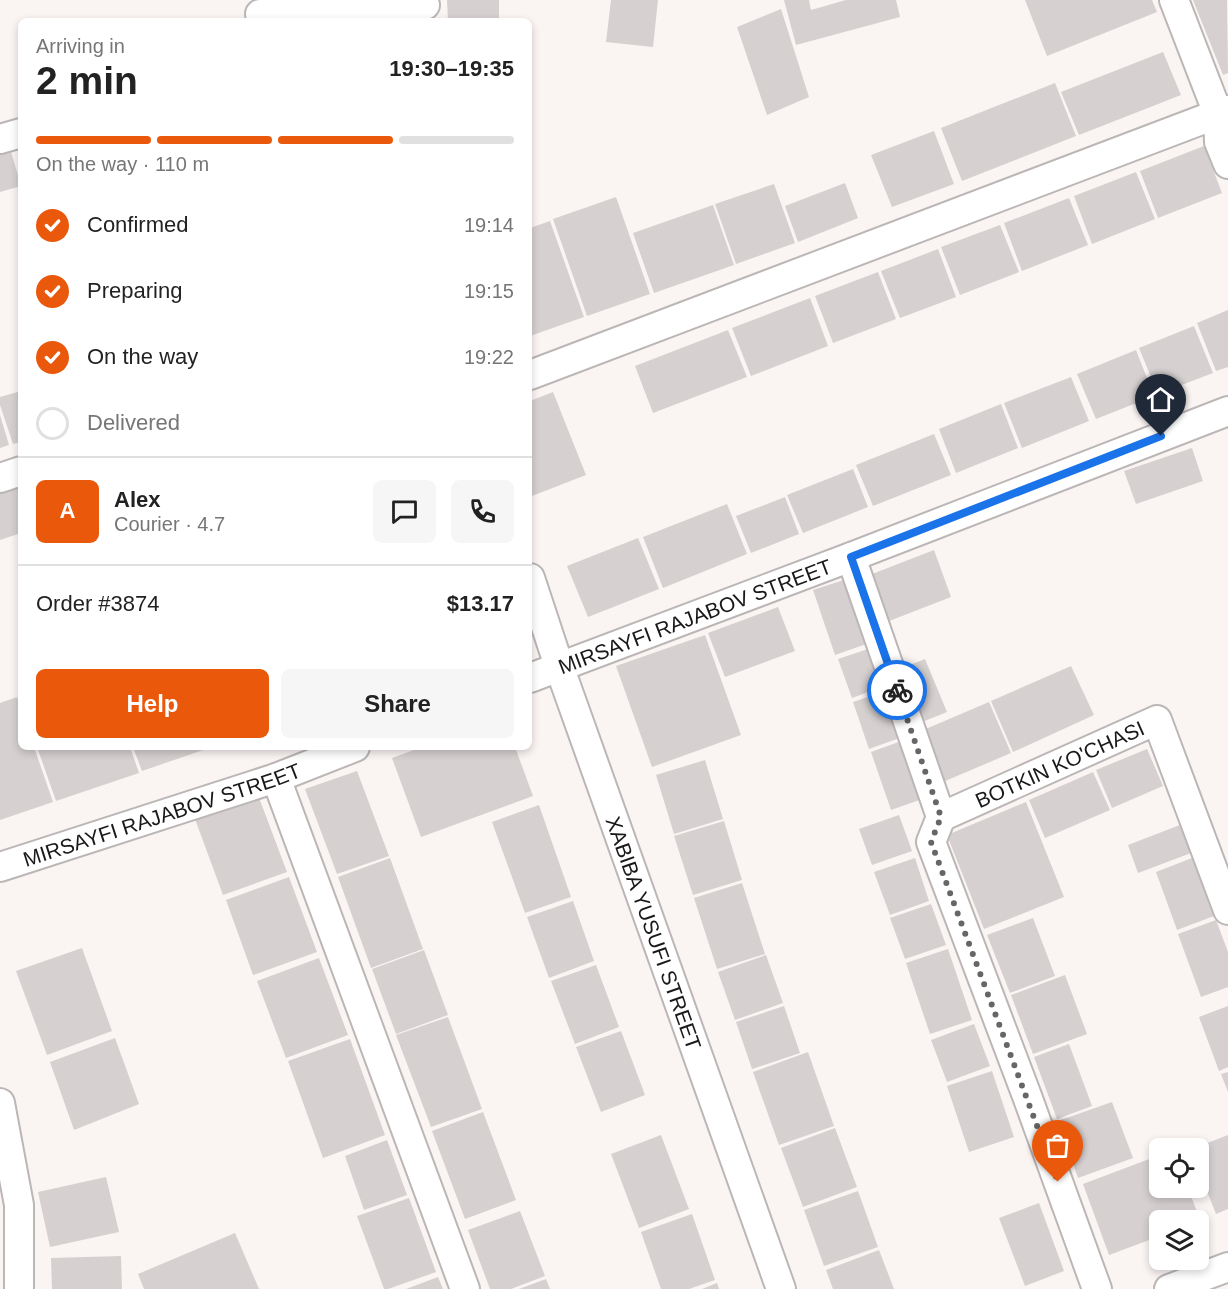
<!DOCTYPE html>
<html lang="en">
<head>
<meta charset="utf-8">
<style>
	:root { --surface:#fff; --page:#f6f6f6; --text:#222; --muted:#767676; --line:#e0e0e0; --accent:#ea580c }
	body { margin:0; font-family:Arial,sans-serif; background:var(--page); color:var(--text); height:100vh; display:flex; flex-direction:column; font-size:22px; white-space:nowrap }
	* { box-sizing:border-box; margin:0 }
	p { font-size:20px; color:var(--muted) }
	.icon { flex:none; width:33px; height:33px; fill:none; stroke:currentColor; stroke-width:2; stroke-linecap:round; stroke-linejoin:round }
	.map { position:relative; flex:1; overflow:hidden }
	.side { position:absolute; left:18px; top:18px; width:514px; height:732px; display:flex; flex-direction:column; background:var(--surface); border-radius:9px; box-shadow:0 3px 9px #0003 }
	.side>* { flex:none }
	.fabs { position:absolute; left:1149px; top:1138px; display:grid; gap:12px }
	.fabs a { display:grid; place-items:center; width:60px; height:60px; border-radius:9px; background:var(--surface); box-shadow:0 3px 9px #0003; font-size:30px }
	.pin { position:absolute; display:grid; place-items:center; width:51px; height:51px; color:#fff; margin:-62px -26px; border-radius:50% 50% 50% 0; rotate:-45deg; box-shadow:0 0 6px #0007 }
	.pin .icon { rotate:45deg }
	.courier { position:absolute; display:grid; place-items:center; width:60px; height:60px; margin:-30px; border:4px solid #1a73e8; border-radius:50%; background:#fff; color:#222; box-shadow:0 2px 8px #0007 }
	.overview em { font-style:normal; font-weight:600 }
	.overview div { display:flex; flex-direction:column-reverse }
	.overview { display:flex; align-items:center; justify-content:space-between; height:102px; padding:0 18px }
	h1 { font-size:39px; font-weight:600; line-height:45px }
	.bar { display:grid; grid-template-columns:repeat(4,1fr); gap:9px 6px; align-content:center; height:72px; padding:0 18px }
	.bar i { height:8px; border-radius:4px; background:var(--line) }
	.bar .current { background:var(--accent) }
	.bar p { grid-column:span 4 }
	.line { display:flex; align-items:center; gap:15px; padding:0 18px; border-top:2px solid var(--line) }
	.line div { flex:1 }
	.round { display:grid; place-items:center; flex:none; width:63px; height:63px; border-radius:9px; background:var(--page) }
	ol { padding:0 18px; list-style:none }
	li { display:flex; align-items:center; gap:18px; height:66px }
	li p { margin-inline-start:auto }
	li .icon { padding:6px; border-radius:50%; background:var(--accent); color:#fff; stroke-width:4 }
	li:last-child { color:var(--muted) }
	li i { width:33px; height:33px; border:3px solid var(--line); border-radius:50% }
	.action { display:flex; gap:12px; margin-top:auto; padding:12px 18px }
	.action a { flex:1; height:69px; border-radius:9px; background:var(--accent); color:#fff; font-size:24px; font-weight:600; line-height:69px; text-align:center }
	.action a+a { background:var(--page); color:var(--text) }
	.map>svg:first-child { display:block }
	.building { fill:#d6d0d0 }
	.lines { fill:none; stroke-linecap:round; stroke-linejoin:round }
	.minor-casing { stroke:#bcb6b6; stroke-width:32 }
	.minor { stroke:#fff; stroke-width:28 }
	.done { stroke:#686565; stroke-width:6; stroke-dasharray:0 10.8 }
	.route { stroke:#1a73e8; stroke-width:8 }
	.labels { text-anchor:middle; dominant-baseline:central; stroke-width:4.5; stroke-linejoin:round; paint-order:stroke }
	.street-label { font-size:21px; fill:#1a1818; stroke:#faf4f3 }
</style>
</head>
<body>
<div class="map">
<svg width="1228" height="1289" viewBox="0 0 1228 1289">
	<rect width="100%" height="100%" fill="#faf4f3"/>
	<path class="building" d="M 447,0 L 499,0 L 499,21 L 448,21 Z
		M 611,0 L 658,0 L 653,47 L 606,42 Z
		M 784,0 L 809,0 L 811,10 L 846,0 L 896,0 L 900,17 L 796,45 Z
		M 1025,0 L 1152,0 L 1157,12 L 1047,56 Z
		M 1193,0 L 1227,0 L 1228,73 L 1223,75 Z
		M 781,9 L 809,97 L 767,115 L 737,27 Z
		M 1163,52 L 1181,95 L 1079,135 L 1061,92 Z
		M 1055,83 L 1076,136 L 962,181 L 941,128 Z
		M 934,131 L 954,184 L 892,207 L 871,155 Z
		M 1204,146 L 1222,193 L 1158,218 L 1140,171 Z
		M 10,148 L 21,186 L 0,192 L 0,151 Z
		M 1136,172 L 1155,219 L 1092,244 L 1074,196 Z
		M 845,183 L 858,218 L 798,242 L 785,206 Z
		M 774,184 L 795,243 L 736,264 L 715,204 Z
		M 616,197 L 650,294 L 587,316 L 553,219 Z
		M 1069,198 L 1088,245 L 1022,271 L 1004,223 Z
		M 713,205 L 734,265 L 654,293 L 633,233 Z
		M 550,221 L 584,317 L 530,336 L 530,228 Z
		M 1000,225 L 1019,272 L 960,295 L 941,247 Z
		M 938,249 L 956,297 L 900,318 L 881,271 Z
		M 878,272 L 896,319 L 833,343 L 815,296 Z
		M 810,298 L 828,346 L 751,376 L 732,328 Z
		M 1228,310 L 1228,367 L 1216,371 L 1197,323 Z
		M 1194,326 L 1213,373 L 1158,394 L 1139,348 Z
		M 728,330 L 747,377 L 653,413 L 635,366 Z
		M 1136,350 L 1154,396 L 1096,419 L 1077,374 Z
		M 1071,377 L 1089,421 L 1022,448 L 1004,403 Z
		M 21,391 L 21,442 L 13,444 L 0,405 L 0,397 Z
		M 553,392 L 586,475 L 532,496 L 530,490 L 530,401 Z
		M 1001,404 L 1018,448 L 956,473 L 939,429 Z
		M 0,415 L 9,445 L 0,448 Z
		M 934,434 L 951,475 L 873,506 L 856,465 Z
		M 1192,448 L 1203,481 L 1136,504 L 1124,471 Z
		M 853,469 L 868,507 L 803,533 L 787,495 Z
		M 21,481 L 21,533 L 0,540 L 0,488 Z
		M 785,497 L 799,534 L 751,553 L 736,516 Z
		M 727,504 L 747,554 L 663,588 L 643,537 Z
		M 638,538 L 659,589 L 588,617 L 567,566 Z
		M 934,550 L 951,597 L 884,623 L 867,576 Z
		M 850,578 L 872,642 L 835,655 L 813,590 Z
		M 778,607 L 795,651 L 725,677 L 708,633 Z
		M 705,635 L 741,735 L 652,767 L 616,666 Z
		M 874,647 L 887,685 L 852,698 L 838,659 Z
		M 925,659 L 947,712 L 922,722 L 900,669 Z
		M 1071,666 L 1094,715 L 1013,752 L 991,701 Z
		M 889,690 L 905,736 L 869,749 L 853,702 Z
		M 17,697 L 21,710 L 21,747 L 34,747 L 53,802 L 0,820 L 0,703 Z
		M 989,702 L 1011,753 L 943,782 L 921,731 Z
		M 907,739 L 928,797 L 891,810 L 871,752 Z
		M 37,747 L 130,747 L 139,773 L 56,801 Z
		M 133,747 L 212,747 L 142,771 Z
		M 422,747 L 515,747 L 533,796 L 421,837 L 392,758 Z
		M 1147,749 L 1163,786 L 1112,808 L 1096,770 Z
		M 705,760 L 723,819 L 674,834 L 656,775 Z
		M 357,771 L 389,856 L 337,874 L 305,789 Z
		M 1093,772 L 1110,810 L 1045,838 L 1029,800 Z
		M 258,795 L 287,872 L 223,895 L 195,819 Z
		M 1026,802 L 1064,897 L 984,929 L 947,835 Z
		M 539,805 L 571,897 L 525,913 L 492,822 Z
		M 899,815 L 912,851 L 872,865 L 859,829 Z
		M 724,821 L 742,880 L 693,895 L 674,836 Z
		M 1180,825 L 1191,853 L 1138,873 L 1128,845 Z
		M 390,858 L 423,949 L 371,968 L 338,877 Z
		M 915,858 L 929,901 L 890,915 L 874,872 Z
		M 1192,858 L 1214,916 L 1177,930 L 1156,872 Z
		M 289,877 L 317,952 L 253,975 L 226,900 Z
		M 742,883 L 765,954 L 717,969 L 694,898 Z
		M 573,901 L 594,961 L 549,978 L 527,917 Z
		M 931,904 L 946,945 L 905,959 L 890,918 Z
		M 1033,918 L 1055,976 L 1010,993 L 987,935 Z
		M 1216,920 L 1228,952 L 1228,987 L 1201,997 L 1178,934 Z
		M 82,948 L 112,1031 L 47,1055 L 16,971 Z
		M 948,949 L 972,1020 L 930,1034 L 906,963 Z
		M 424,950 L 448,1015 L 396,1034 L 372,969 Z
		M 766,955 L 783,1003 L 735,1020 L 718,972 Z
		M 319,958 L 348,1035 L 286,1058 L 257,981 Z
		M 596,965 L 619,1027 L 575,1044 L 551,981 Z
		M 1065,975 L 1087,1034 L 1033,1054 L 1011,995 Z
		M 784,1006 L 800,1053 L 752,1069 L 736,1022 Z
		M 1228,1006 L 1228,1067 L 1219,1071 L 1199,1017 Z
		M 448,1017 L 482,1109 L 431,1127 L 396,1035 Z
		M 974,1024 L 990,1066 L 947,1082 L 931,1040 Z
		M 621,1031 L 645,1095 L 601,1112 L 576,1047 Z
		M 115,1038 L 139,1104 L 74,1130 L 50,1062 Z
		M 350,1039 L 385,1135 L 323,1158 L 288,1061 Z
		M 1069,1044 L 1092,1106 L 1057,1119 L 1034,1057 Z
		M 808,1052 L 834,1126 L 779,1145 L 753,1072 Z
		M 992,1071 L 1014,1137 L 969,1152 L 947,1086 Z
		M 1228,1072 L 1228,1092 L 1221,1074 Z
		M 1112,1102 L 1133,1158 L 1078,1178 L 1058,1121 Z
		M 483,1112 L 516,1200 L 465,1219 L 432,1131 Z
		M 835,1128 L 857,1187 L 803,1207 L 781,1148 Z
		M 661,1135 L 689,1209 L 639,1228 L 611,1154 Z
		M 1228,1135 L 1228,1209 L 1216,1214 L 1198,1169 L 1198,1149 L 1192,1149 Z
		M 387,1140 L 407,1195 L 364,1210 L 345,1156 Z
		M 1160,1155 L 1160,1188 L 1188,1188 L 1200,1220 L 1160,1221 L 1160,1236 L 1109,1255 L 1083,1184 Z
		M 106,1177 L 119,1232 L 50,1247 L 38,1192 Z
		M 858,1191 L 878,1247 L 824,1266 L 804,1210 Z
		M 409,1198 L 436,1272 L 388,1289 L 384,1289 L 357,1216 Z
		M 1039,1203 L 1064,1271 L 1025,1286 L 999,1218 Z
		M 520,1211 L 545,1276 L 511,1289 L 490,1289 L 468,1230 Z
		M 692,1214 L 715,1280 L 689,1289 L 661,1289 L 641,1232 Z
		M 235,1233 L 259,1289 L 144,1289 L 138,1274 Z
		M 879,1250 L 894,1289 L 833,1289 L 826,1270 Z
		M 121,1256 L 122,1289 L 52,1289 L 51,1258 Z
		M 438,1277 L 443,1289 L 406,1289 Z
		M 546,1279 L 550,1289 L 519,1289 Z
		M 717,1283 L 719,1289 L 702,1289 Z"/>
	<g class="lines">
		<g class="minor-casing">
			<g id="minor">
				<path d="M 1174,0 L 1218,114 L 1219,142 L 1228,164"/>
				<path d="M 260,14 L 425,5"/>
				<path d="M 0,139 L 21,133"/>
				<path d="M 530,375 L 1228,110"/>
				<path d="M 0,478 L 21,471"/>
				<path d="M 851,557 L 941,817 L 931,842 L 1027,1096 L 1097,1289"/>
				<path id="s1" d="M 530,578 L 559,666 L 781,1289"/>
				<path id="s2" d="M 530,678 L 851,557 L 1228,411"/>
				<path d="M 276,778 L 465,1289"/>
				<path id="s3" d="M 941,817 L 1157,720 L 1228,910"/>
				<path id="s4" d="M 0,867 L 276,778 L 355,747"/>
				<path d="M 0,1103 L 19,1205 L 19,1289"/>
				<path d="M 1169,1289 L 1228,1267"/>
			</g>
		</g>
		<use href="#minor" class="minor"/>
	</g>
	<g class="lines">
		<path class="done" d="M 897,690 L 941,817 L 931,842 L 1058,1182"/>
		<path class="route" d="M 897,690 L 851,557 L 1161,436"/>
	</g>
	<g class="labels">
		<g class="street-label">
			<text stroke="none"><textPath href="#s2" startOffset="176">MIRSAYFI RAJABOV STREET</textPath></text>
			<text stroke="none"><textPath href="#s3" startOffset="130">BOTKIN KO'CHASI</textPath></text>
			<text stroke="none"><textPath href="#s4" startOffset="170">MIRSAYFI RAJABOV STREET</textPath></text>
			<text stroke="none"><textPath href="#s1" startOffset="376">XABIBA YUSUFI STREET</textPath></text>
		</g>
	</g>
</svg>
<div class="fabs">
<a><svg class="icon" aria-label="locate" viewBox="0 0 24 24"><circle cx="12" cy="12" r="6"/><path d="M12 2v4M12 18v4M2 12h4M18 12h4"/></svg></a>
<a><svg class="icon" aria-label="layers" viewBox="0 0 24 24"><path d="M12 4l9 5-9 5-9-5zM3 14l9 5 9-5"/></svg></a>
</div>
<div class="pin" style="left:1058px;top:1182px;background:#ea580c"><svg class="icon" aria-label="bag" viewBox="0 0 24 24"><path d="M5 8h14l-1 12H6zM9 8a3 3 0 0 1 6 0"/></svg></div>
<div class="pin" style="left:1161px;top:436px;background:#1f2937"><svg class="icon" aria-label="home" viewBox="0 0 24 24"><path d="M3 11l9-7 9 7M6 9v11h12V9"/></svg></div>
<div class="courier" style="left:897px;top:690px"><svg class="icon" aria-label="bike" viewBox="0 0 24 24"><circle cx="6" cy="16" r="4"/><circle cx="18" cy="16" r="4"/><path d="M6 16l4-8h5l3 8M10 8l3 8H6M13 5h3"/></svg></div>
<section class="side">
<div class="overview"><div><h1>2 min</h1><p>Arriving in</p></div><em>19:30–19:35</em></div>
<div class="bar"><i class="current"></i><i class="current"></i><i class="current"></i><i></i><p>On the way · 110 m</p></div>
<ol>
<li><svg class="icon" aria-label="check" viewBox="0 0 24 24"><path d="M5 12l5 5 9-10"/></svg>Confirmed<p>19:14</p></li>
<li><svg class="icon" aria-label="check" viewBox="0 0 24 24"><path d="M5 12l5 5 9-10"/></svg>Preparing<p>19:15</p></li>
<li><svg class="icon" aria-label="check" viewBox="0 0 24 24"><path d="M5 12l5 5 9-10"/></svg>On the way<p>19:22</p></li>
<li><i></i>Delivered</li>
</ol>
<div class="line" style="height:108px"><b class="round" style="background:var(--accent);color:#fff">A</b><div><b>Alex</b><p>Courier · 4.7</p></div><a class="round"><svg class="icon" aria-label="chat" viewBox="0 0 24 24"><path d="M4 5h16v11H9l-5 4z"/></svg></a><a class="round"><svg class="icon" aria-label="phone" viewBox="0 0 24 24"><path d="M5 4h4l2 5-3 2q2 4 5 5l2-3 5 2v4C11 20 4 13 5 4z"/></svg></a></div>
<div class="line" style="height:78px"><div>Order #3874</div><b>$13.17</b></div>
<div class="action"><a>Help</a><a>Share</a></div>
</section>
</div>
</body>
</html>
